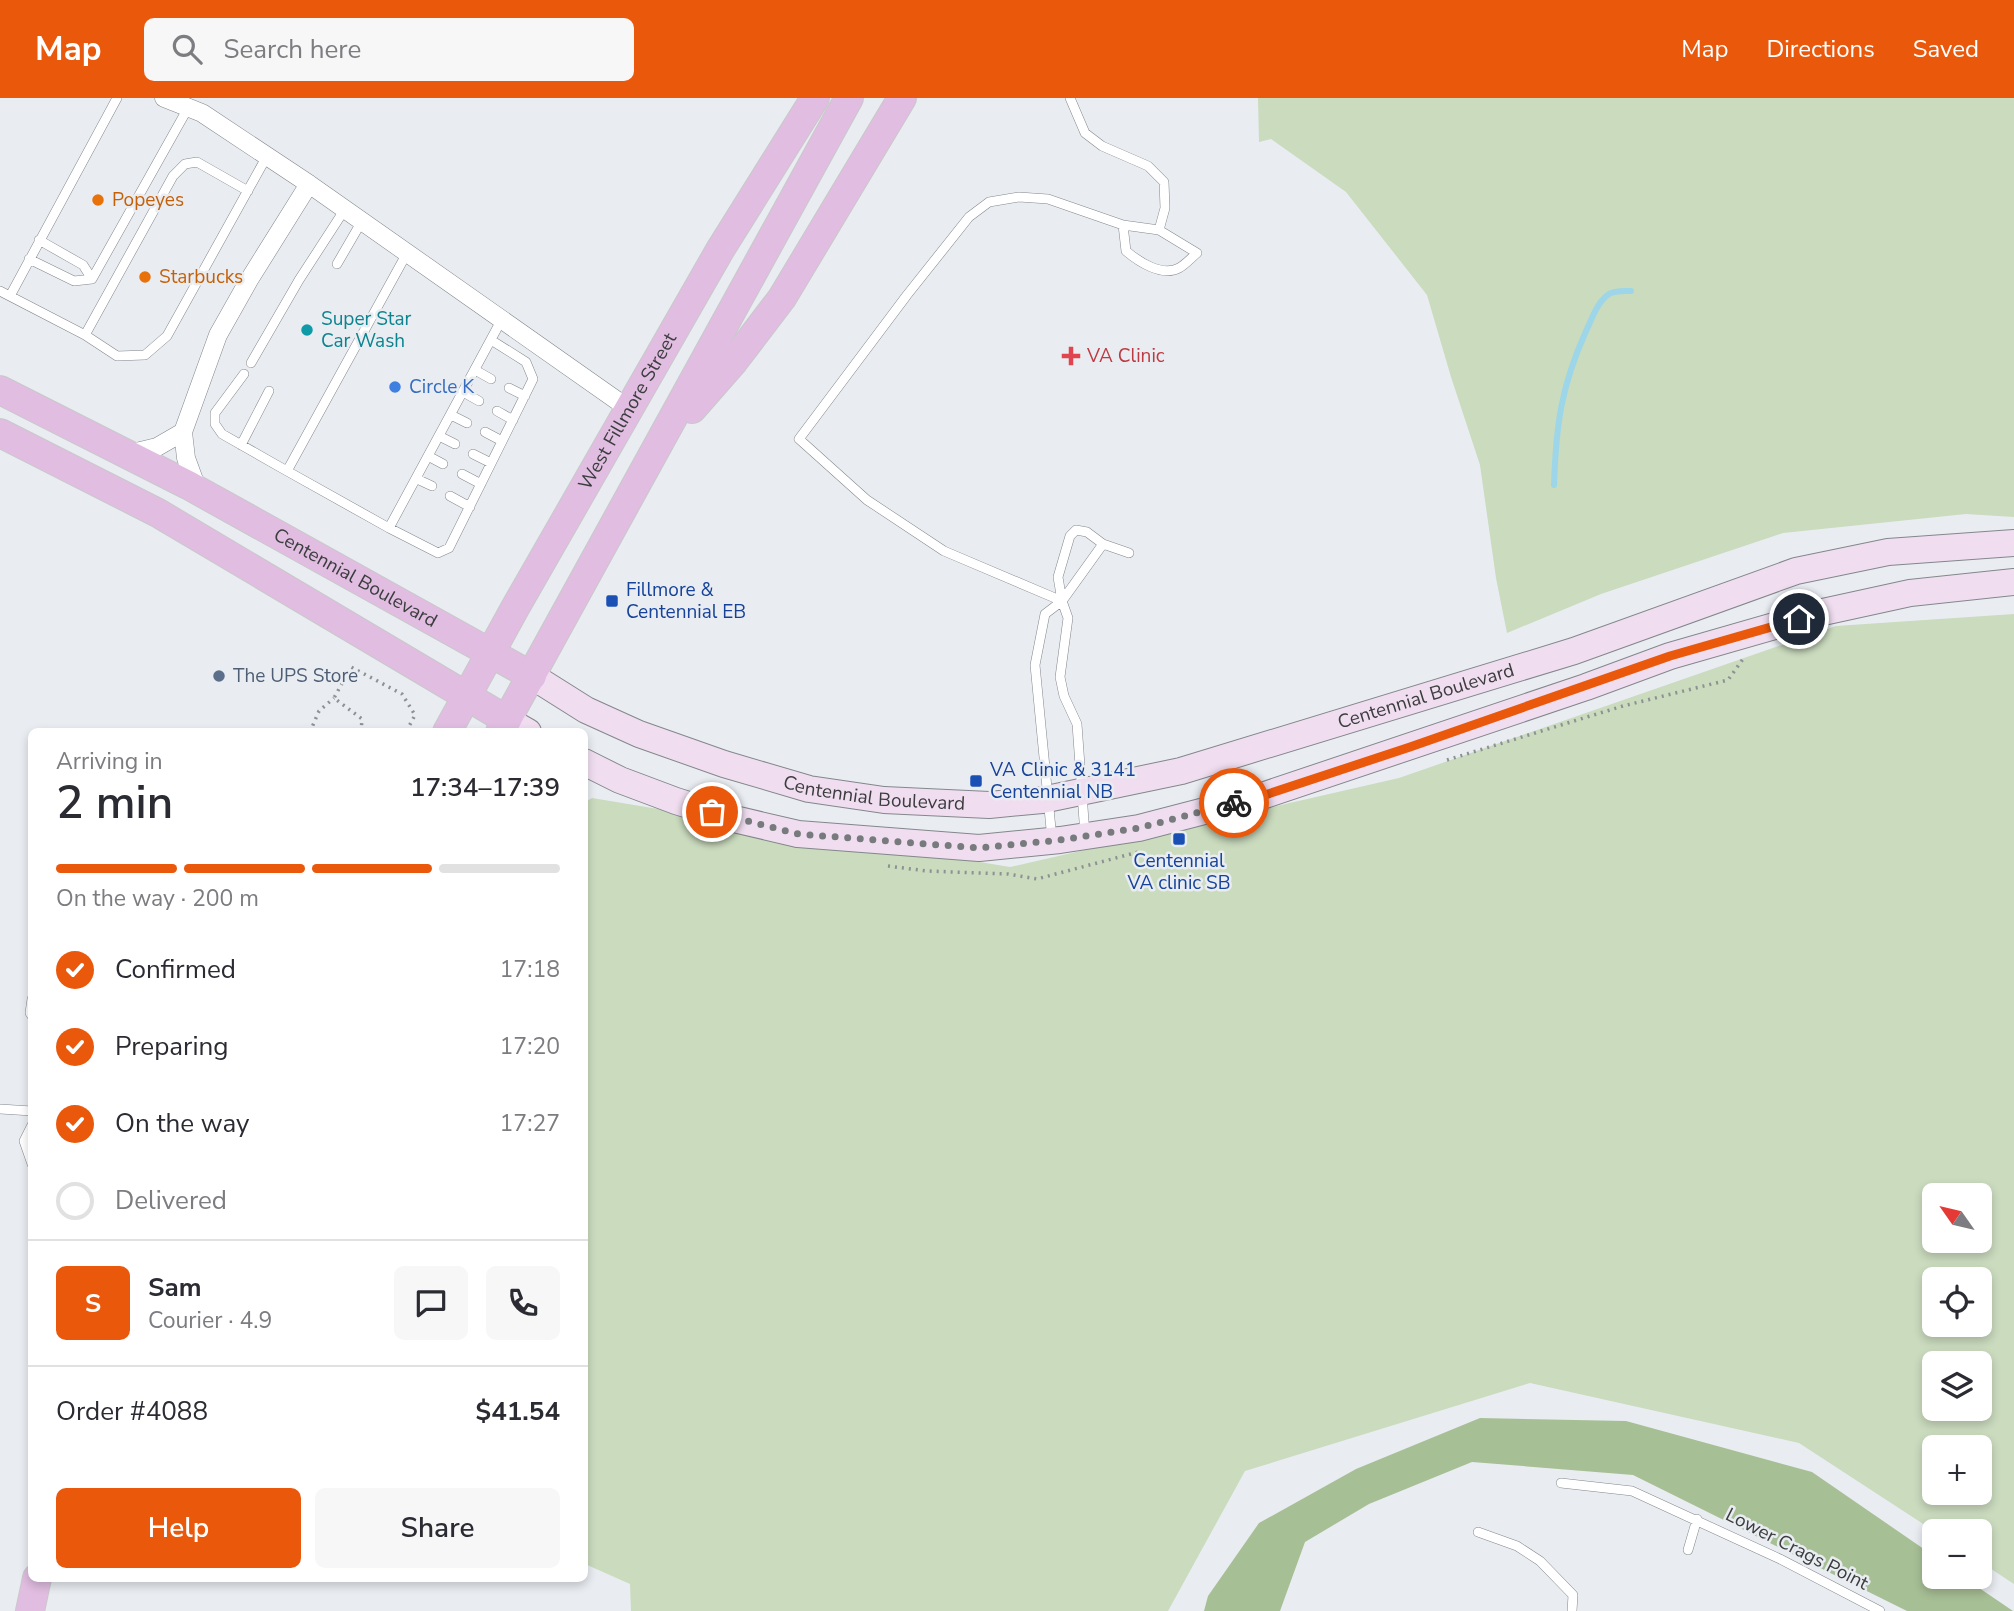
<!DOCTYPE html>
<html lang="en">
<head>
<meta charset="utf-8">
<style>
	:root { --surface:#fff; --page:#f7f7f7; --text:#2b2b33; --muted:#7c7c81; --line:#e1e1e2; --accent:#ea580c }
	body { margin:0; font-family:"Nunito Sans",sans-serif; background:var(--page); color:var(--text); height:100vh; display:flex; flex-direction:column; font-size:26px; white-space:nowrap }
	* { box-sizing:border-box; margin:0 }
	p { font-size:23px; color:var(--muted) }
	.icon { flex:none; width:38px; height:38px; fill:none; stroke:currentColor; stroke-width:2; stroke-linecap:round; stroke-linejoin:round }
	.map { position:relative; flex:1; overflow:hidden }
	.details { position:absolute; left:28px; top:630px; width:560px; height:854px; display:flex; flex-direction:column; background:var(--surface); border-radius:10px; box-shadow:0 4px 10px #0003 }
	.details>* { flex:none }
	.needle { width:46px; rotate:304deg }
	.tools { position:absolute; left:1922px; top:1085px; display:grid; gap:14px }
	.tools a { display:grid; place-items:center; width:70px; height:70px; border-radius:10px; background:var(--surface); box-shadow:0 4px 10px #0003; font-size:35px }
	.pin { position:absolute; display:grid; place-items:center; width:60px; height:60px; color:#fff; margin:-30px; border:4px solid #fff; border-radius:50%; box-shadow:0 2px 7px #0007 }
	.courier { position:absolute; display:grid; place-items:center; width:70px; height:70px; margin:-35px; border:5px solid #ea580c; border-radius:50%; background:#fff; color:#222; box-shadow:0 2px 9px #0007 }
	.head em { font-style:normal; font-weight:600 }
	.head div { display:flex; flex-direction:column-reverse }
	.head { display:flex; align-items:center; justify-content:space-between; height:119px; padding:0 28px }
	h1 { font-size:46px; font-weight:600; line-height:52px }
	.bar { display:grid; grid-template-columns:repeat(4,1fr); gap:10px 7px; align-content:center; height:84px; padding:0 28px }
	.bar i { height:9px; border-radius:5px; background:var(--line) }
	.bar .selected { background:var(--accent) }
	.bar p { grid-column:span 4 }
	.line { display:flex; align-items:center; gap:18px; padding:0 28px; border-top:2px solid var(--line) }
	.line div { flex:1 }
	.round { display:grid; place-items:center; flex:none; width:74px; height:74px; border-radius:10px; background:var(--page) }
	ol { padding:0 28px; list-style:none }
	li { display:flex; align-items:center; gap:21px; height:77px }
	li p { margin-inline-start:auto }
	li .icon { padding:7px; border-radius:50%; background:var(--accent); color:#fff; stroke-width:4 }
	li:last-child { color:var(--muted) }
	li i { width:38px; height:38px; border:4px solid var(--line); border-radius:50% }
	.cta { display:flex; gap:14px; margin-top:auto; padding:14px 28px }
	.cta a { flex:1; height:80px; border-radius:10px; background:var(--accent); color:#fff; font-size:28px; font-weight:600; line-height:80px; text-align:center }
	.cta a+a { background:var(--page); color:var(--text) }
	header { display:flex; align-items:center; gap:42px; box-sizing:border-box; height:98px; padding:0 35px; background:var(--accent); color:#fff }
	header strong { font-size:33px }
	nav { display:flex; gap:38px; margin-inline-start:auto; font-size:24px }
	.search { width:490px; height:63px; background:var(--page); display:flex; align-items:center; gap:18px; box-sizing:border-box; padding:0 24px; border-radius:10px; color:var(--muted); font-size:26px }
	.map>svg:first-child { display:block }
	.green { fill:#cadbbe; fill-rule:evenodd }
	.forest { fill:#a7bf95 }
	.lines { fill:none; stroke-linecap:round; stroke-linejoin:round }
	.stream { stroke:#9dd6e8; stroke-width:6 }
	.lane-casing { stroke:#83878b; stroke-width:10 }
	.street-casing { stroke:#83878b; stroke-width:19 }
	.secondary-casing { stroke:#83878b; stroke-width:28 }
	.primary-casing { stroke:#c8c9c9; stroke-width:30 }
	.path { stroke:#8e9193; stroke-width:3.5; stroke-dasharray:2 5; stroke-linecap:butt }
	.lane { stroke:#fff; stroke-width:9 }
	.street { stroke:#fff; stroke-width:18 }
	.secondary { stroke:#f0def0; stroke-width:26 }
	.primary { stroke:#e1bde1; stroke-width:28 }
	.done { stroke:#787b7d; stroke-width:7; stroke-dasharray:0 12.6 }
	.route { stroke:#ea580c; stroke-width:9 }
	.food-dot { fill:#e8710a; stroke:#e9edf2; stroke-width:2.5 }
	.culture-dot { fill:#0f9aa8; stroke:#e9edf2; stroke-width:2.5 }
	.health-dot { fill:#e0444e; stroke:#e9edf2; stroke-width:2.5 }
	.shop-dot { fill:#3f7fe0; stroke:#e9edf2; stroke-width:2.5 }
	.transit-dot { fill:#1a4fb4; stroke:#e9edf2; stroke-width:2.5 }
	.service-dot { fill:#5c6f8a; stroke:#e9edf2; stroke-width:2.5 }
	.labels { text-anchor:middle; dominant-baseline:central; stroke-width:5; stroke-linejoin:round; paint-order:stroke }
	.food-label { font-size:19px; fill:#c56008; stroke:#e9edf2; text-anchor:start }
	.culture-label { font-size:19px; fill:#0d838f; stroke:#e9edf2; text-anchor:start }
	.health-label { font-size:19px; fill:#be3a42; stroke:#e9edf2; text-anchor:start }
	.shop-label { font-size:19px; fill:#366cbe; stroke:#e9edf2; text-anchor:start }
	.street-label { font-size:19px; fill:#3b3d3e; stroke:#e9edf2 }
	.transit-label { font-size:19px; fill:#164399; stroke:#e9edf2; text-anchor:start }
	.service-label { font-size:19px; fill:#4e5e75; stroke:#e9edf2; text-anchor:start }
</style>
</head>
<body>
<header>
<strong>Map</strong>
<div class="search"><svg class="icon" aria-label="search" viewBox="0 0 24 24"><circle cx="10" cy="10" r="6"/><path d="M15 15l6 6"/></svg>Search here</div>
<nav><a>Map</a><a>Directions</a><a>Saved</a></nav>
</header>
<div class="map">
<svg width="2014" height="1513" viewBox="0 0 2014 1513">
	<rect width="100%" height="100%" fill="#e9edf2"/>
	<path class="green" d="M 1258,0 L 2014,0 L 2014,419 L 1966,416 L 1783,435 L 1601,496 L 1507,535 L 1496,480 L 1480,367 L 1451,279 L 1427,197 L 1346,94 L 1271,41 L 1259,44 Z
		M 2014,516 L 2014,1486 L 1979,1463 L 1979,1433 L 1934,1433 L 1799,1345 L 1530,1285 L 1245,1373 L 1168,1513 L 631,1513 L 630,1486 L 585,1466 L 585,704 L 592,700 L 1010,769 L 1399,680 L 1836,528 ZM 1934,1097 L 1979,1097 L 1979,1143 L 1934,1143 ZM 1934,1181 L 1979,1181 L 1979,1227 L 1934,1227 ZM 1934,1265 L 1979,1265 L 1979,1311 L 1934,1311 ZM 1934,1349 L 1979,1349 L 1979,1395 L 1934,1395 Z"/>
	<path class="forest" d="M 1480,1320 L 1626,1323 L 1812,1374 L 1934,1458 L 1934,1479 L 1963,1479 L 2013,1513 L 1907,1513 L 1633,1377 L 1472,1364 L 1369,1406 L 1305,1444 L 1280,1513 L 1204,1513 L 1208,1498 L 1259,1425 L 1356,1371 Z"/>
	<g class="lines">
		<path class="stream" d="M 1554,387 C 1556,327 1561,289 1586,233 C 1592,221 1597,204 1609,196 C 1615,192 1624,193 1631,193"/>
		<g class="lane-casing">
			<path id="lane" d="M 1123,127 L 1126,153 C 1139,164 1162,179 1179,170 C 1185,167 1191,160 1197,155 L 1159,132
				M 39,142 L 83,167 L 92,181
				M 29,161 L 74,183 L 92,181
				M 337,166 L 362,123
				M 92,181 L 188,10
				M 0,193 L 85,237 L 117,258 L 145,257 L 167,238 L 267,58
				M 10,198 L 117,0
				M 85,237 L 173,78 L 185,66 L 197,64 L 248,93
				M 251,265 L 299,182 L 345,111
				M 475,272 L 491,281
				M 244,276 L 215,315 L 215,326 L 222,336 L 287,373 L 407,155
				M 509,290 L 525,298
				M 463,294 L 479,303
				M 497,313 L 513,322
				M 451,317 L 467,325
				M 485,334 L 502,343
				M 439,338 L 455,346
				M 241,347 L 269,293
				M 473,356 L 491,365
				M 428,358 L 443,366
				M 287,373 L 389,430 L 502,221
				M 462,376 L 481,386
				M 417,381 L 432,388
				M 450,398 L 470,409
				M 389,430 L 438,455 L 449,450 L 533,281 L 526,264 L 491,242
				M 1062,503 L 944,453 L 867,402 L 799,341 L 907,197 L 969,119 L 989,104 L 1019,99 L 1048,101 L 1123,127 L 1159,132 L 1165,110 L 1164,84 L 1148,68 L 1102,48 L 1085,35 L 1070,0
				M 1085,737 L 1077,626 L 1064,598 L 1060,579 L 1068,520 L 1062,503 L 1058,479 L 1070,438 L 1076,432 L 1087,434 L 1103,446 L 1129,455
				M 1052,741 L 1035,567 L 1045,516 L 1062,503 L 1103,446
				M 32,901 L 30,915 L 32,918
				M 0,1011 L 32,1013
				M 32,1027 L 24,1043 L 32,1066
				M 1561,1385 L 1632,1393 L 1780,1461 L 1880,1513
				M 1478,1434 L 1517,1448 L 1540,1463 L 1573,1497 L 1572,1513
				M 1688,1452 L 1697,1421"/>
		</g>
		<g class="street-casing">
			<path id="street" d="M 164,0 L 202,15 L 309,86 L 629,311
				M 128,356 L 157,349 L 183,334
				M 198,393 L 186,360 L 183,334 L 218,237 L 249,182 L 309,86"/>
		</g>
		<g class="secondary-casing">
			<g id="secondary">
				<path id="s1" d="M 532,578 L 586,612 L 639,636 L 724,666 L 809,691 L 884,702 L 989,707 L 1042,702 L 1181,673 L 1574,553 L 1796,473 L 1888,454 L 2014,445"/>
				<path d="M 507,622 L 528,634"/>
				<path d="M 584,664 L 620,682 L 676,703 L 730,720 L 798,736 L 979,750 L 1060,742 L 1139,730 L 1262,698 L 1586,589 L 1670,558 L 1823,514 L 1910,495 L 2014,484"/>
			</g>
		</g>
		<g class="primary-casing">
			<g id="primary">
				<path id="s2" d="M 0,292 L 188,387 L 532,578"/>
				<path d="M 692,311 L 734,263 L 782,200 L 902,0"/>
				<path d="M 0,335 L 158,415 L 507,622"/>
				<path id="s3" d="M 447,634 L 515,510 L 720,152 L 815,0"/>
				<path d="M 500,634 L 849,0"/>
				<path d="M 30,1513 L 37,1480"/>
			</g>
		</g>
		<path class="path" d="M 310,634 L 319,613 L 334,600
			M 361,634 L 362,621 L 334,600 L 351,569 L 402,596 L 415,617 L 406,634
			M 1447,662 L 1623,608 L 1728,582 L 1743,561
			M 888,768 L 927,773 L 1008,776 L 1037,781 L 1142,753"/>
		<use href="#lane" class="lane"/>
		<use href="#street" class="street"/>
		<use href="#secondary" class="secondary"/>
		<use href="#primary" class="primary"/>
	</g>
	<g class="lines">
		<path class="done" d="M 712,714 L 798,736 L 979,750 L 1060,742 L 1139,730 L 1234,705"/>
		<path class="route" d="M 1234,705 L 1262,698 L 1410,649 L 1670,558 L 1799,521"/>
	</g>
	<g class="food-dot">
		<circle cx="98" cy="102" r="7"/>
		<circle cx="145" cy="179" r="7"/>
	</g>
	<circle class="culture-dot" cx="307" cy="232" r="7"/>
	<path class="health-dot" d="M1067.5 247.5h7v7h7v7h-7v7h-7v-7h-7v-7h7z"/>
	<circle class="shop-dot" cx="395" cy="289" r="7"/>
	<g class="transit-dot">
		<rect x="605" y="496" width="14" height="14" rx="3.5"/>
		<rect x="969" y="676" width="14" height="14" rx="3.5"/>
		<rect x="1172" y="734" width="14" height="14" rx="3.5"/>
	</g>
	<circle class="service-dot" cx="219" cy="578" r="7"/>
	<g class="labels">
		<g class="food-label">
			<text x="112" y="102">Popeyes</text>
			<text x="159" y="179">Starbucks</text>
		</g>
		<g class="culture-label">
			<text x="321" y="221">Super Star<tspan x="321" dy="22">Car Wash</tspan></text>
		</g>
		<g class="health-label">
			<text x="1087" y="258">VA Clinic</text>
		</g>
		<g class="shop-label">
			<text x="409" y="289">Circle K</text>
		</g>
		<g class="street-label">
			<text stroke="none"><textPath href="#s3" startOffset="368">West Fillmore Street</textPath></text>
			<text stroke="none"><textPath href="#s2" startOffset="402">Centennial Boulevard</textPath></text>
			<text stroke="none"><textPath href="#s1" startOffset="933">Centennial Boulevard</textPath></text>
			<text stroke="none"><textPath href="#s1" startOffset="366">Centennial Boulevard</textPath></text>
			<text transform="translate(1797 1451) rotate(27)">Lower Crags Point</text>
		</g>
		<g class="transit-label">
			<text x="626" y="492">Fillmore &amp;<tspan x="626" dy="22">Centennial EB</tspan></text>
			<text x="990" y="672">VA Clinic &amp; 3141<tspan x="990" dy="22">Centennial NB</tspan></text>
			<text x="1179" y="763" text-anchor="middle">Centennial<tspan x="1179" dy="22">VA clinic SB</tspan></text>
		</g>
		<g class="service-label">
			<text x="233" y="578">The UPS Store</text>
		</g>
	</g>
</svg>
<div class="tools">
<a><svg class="needle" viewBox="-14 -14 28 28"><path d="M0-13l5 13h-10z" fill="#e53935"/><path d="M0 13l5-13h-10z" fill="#7c7c81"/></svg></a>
<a><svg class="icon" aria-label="locate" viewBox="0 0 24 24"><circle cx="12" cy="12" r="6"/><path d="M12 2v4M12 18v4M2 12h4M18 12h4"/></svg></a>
<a><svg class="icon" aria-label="layers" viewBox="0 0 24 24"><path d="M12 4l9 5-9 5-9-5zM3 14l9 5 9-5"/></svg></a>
<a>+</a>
<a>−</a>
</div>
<div class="pin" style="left:712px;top:714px;background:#ea580c"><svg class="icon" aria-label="bag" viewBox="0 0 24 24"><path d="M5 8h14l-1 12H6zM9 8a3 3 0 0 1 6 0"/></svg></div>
<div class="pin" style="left:1799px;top:521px;background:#1f2937"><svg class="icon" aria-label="home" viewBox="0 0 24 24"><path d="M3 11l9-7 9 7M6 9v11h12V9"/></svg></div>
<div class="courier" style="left:1234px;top:705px"><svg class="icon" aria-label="bike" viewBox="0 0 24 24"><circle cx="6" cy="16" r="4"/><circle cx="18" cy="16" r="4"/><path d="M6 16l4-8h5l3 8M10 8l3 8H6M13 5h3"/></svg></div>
<section class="details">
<div class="head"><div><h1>2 min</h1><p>Arriving in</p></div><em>17:34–17:39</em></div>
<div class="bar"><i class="selected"></i><i class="selected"></i><i class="selected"></i><i></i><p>On the way · 200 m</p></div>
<ol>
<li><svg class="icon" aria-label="check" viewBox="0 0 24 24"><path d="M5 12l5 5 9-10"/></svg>Confirmed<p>17:18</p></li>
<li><svg class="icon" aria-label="check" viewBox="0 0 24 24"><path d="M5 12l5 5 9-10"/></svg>Preparing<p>17:20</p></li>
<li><svg class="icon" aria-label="check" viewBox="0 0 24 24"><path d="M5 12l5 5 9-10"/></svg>On the way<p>17:27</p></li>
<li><i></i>Delivered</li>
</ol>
<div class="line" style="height:126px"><b class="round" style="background:var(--accent);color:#fff">S</b><div><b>Sam</b><p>Courier · 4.9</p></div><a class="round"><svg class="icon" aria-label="chat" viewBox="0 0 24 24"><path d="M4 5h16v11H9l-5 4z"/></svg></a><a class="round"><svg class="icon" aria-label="phone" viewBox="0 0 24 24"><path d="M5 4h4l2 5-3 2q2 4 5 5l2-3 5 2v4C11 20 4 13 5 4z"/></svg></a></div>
<div class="line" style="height:91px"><div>Order #4088</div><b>$41.54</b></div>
<div class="cta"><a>Help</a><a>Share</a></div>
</section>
</div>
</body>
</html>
